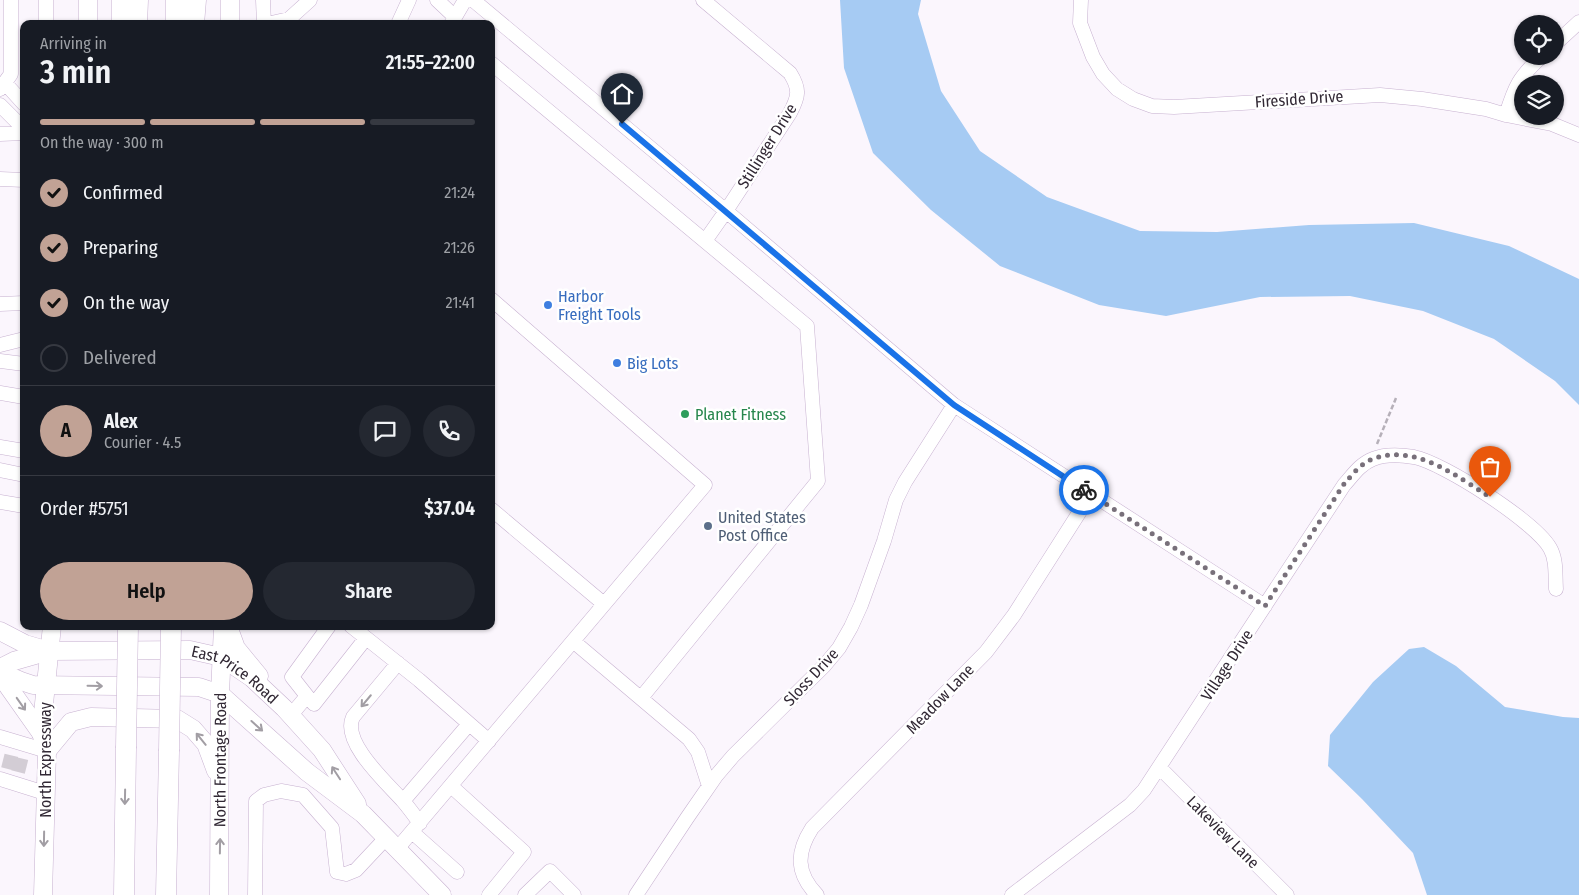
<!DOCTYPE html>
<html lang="en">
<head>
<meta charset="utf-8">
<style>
	:root { --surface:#171b24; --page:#242831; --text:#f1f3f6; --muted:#9ea1a6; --line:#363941; --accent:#c1a295 }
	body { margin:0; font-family:"Fira Sans Condensed",sans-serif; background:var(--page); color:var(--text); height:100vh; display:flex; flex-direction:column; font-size:19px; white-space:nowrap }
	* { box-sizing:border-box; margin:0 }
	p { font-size:16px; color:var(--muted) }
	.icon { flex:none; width:28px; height:28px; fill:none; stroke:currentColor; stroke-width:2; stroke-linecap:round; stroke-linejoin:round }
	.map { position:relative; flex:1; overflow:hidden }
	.side { position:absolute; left:20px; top:20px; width:475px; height:610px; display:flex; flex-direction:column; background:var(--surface); border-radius:10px; box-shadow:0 1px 4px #0004 }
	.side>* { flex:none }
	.fabs { position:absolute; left:1514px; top:15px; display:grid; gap:10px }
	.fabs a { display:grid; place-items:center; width:50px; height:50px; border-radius:50%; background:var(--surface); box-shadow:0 1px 4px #0004; font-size:25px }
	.pin { position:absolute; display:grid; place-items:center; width:42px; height:42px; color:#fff; margin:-51px -21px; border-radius:50% 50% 50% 0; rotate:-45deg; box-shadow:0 0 5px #0007 }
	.pin .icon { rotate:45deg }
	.courier { position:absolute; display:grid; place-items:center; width:50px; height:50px; margin:-25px; border:4px solid #1a73e8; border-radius:50%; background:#fff; color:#222; box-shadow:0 1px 6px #0007 }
	.overview em { font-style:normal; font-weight:600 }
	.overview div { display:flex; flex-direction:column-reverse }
	.overview { display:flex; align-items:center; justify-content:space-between; height:85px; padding:0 20px }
	h1 { font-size:32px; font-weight:600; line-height:38px }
	.bar { display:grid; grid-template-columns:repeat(4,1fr); gap:8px 5px; align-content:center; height:60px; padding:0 20px }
	.bar i { height:6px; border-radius:4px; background:var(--line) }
	.bar .current { background:var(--accent) }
	.bar p { grid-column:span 4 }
	.line { display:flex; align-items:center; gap:12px; padding:0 20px; border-top:1px solid var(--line) }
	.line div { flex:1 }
	.round { display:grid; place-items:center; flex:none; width:52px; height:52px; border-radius:26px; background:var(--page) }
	ol { padding:0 20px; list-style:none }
	li { display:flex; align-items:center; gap:15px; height:55px }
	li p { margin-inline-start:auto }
	li .icon { padding:5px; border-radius:50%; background:var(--accent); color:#111; stroke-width:4 }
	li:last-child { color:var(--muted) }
	li i { width:28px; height:28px; border:2px solid var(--line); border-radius:50% }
	.action { display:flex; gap:10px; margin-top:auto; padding:10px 20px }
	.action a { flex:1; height:58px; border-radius:30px; background:var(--accent); color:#111; font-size:20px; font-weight:600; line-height:58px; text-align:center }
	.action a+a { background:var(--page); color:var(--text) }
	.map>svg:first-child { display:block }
	.water { fill:#a6cbf3 }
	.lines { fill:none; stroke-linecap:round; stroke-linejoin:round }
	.minor-tunnel { stroke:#d3cdd5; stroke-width:14; stroke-dasharray:14 7; stroke-linecap:butt }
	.minor-casing { stroke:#c7b1d0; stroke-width:15 }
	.major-casing { stroke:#c7b1d0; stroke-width:19 }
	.highway-casing { stroke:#c7b1d0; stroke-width:21 }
	.path { stroke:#b6b0b9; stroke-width:2.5; stroke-dasharray:5 2.5; stroke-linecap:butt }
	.minor { stroke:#fff; stroke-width:14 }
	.major { stroke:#fff; stroke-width:18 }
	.highway { stroke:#fff; stroke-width:20 }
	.highway-bridge-casing { stroke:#c7b1d0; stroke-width:21; stroke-linecap:butt }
	.highway-bridge { stroke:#fff; stroke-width:20 }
	.oneway { stroke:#a29ea4 }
	.done { stroke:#78707a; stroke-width:5; stroke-dasharray:0 9 }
	.route { stroke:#1a73e8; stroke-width:6 }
	.shop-dot { fill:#3f7fe0; stroke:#fff; stroke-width:2 }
	.leisure-dot { fill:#2e9e5b; stroke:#fff; stroke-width:2 }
	.service-dot { fill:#5c6f8a; stroke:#fff; stroke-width:2 }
	.labels { text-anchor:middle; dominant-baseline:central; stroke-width:5; stroke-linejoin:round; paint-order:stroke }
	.street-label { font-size:16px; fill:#312834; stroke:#fff }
	.shop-label { font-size:16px; fill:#366cbe; stroke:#fff; text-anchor:start }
	.leisure-label { font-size:16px; fill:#27864d; stroke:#fff; text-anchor:start }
	.service-label { font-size:16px; fill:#4e5e75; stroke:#fff; text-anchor:start }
</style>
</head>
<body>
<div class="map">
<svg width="1579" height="895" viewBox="0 0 1579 895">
	<rect width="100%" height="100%" fill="#fbf6fd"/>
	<path class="water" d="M 840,0 L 921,0 L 918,14 L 941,91 L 980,151 L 1047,197 L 1140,231 L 1217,232 L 1309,225 L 1414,223 L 1509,246 L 1579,279 L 1579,405 L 1555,381 L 1494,339 L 1423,311 L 1350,296 L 1260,297 L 1166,316 L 1099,305 L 1000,266 L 931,210 L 873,153 L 844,68 Z
		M 1424,647 L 1456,666 L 1505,707 L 1563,717 L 1579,718 L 1579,895 L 1427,895 L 1413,853 L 1362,799 L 1328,766 L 1330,735 L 1373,682 L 1409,649 Z"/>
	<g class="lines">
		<path class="minor-tunnel" d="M 8,769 L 12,753
			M 18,772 L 22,756"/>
		<g class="minor-casing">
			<path id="minor" d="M 263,0 L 264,24
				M 437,0 L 455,17
				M 473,0 L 726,211 L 954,405 L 1265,606
				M 703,0 L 790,73 C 800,89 799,96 790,113 L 726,211 L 705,241
				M 1081,0 L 1080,23 L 1093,57 L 1103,74 L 1117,89 L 1133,99 L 1152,106 L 1174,107 L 1380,95 L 1422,99 L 1486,109 L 1506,115 L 1552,124 L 1579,135
				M 46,24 L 46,0
				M 267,24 L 289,19 L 310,0
				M 398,24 L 409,0
				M 451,24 L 465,0
				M 1555,44 L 1579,22
				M 491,63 L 807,326 L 818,481 L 641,698
				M 5,83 L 24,104
				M 0,89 L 11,74 L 11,0
				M 0,105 L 24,129
				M 1506,115 C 1515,86 1519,77 1542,56
				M 0,134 L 24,133
				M 0,179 L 24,180
				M 0,304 L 24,303
				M 0,345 L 24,339
				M 0,361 L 24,364
				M 0,393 L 24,397
				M 0,447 L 24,451
				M 0,470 L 24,475
				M 0,502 L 24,506
				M 491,509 L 604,604
				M 351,626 L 419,680 L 489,741
				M 573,641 L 689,739 L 698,752 L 709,786
				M 398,663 L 353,717 C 341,742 387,783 403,801 C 409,808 414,815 420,823
				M 307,696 L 314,704 L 366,638
				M 291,715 L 307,696 L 292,677 L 329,626
				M 0,737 L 47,751
				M 1160,768 L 1287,895
				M 0,779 L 45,793
				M 451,786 L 524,852 L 489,895
				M 403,801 L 469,724
				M 412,832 L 457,872
				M 397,849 L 705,485 L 491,299
				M 255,895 L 256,801 L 264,795 L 281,791 L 303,795 L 332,828 L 337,872 L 346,874 L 356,870 L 386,838
				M 525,895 L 550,871 L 574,895
				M 636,895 L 687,818 L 716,776 L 733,756 L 824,666 L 839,648 L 851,627 L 861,605 L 884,541 L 896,500 L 905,482 L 954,405
				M 817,895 C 796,873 796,853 812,828 L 986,652 L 1014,615 L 1091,494
				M 1012,895 L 1130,805 L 1144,790 L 1344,485 C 1353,475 1360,464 1373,459 C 1385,454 1402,455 1414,457 C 1444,463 1535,522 1550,548 C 1557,560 1555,576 1556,589"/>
		</g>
		<g class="major-casing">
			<g id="major">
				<path d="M 88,24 L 88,0"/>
				<path d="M 230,24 L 230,0"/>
				<path d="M 228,626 L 236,648 L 259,676"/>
				<path d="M 0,631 L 25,644 L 49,651"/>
				<path id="s1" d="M 0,668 L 14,661 L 49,651 L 190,650 L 221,657 L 252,678 L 284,708 L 322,750 L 357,804"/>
				<path d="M 0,672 L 21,681 L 33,685 L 199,687 L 220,694 L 307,772 L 363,814 L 442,895"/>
				<path d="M 0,675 L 41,733"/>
				<path d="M 47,751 L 71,722 L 91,717 L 177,719 L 193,729 L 206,744 L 216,771"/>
				<path d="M 43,895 L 47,751 L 41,733 L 52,626"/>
				<path id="s2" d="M 219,895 L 220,694 L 223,626"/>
			</g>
		</g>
		<g class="highway-casing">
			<path id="highway" d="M 122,0 L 122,24
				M 137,24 L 138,0
				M 176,24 L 176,0
				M 194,24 L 196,0
				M 124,895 L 126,748
				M 166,895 L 169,751"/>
		</g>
		<path class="path" d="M 1377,444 L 1396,398"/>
		<use href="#minor" class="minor"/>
		<use href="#major" class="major"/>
		<use href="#highway" class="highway"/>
		<g class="highway-bridge-casing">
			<path id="highway-bridge" d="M 126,748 L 128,626
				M 169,751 L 171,626"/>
		</g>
		<use href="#highway-bridge" class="highway-bridge"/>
	</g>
	<defs><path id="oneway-shaft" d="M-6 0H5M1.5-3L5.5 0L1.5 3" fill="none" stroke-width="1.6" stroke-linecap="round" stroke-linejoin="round" transform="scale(1.25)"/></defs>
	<g class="oneway">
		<use href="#oneway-shaft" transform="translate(95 686) rotate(1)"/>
		<use href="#oneway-shaft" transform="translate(366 701) rotate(130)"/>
		<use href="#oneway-shaft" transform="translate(21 704) rotate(55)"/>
		<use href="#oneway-shaft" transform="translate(257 726) rotate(42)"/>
		<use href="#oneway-shaft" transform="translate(201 739) rotate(-129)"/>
		<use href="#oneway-shaft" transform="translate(336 773) rotate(-123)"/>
		<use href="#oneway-shaft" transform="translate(125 797) rotate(91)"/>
		<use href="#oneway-shaft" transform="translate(44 839) rotate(91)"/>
		<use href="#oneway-shaft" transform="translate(220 846) rotate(-89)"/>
	</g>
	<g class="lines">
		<path class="done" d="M 1084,490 L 1265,606 L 1344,484 C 1352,475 1361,463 1373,459 C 1415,443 1456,476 1490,497"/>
		<path class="route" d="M 622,124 L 954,405 L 1084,490"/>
	</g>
	<g class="shop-dot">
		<circle cx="548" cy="305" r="5"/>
		<circle cx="617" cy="363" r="5"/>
	</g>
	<circle class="leisure-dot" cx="685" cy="414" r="5"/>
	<circle class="service-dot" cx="708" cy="526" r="5"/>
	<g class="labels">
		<g class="street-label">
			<text transform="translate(1299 99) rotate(-4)">Fireside Drive</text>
			<text transform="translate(767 146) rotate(-58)">Stillinger Drive</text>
			<text transform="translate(1227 665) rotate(-57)">Village Drive</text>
			<text transform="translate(811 677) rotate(-47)">Sloss Drive</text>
			<text stroke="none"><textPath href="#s1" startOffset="245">East Price Road</textPath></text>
			<text transform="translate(940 699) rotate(-46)">Meadow Lane</text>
			<text transform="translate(45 760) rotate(-90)">North Expressway</text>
			<text stroke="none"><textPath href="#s2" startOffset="135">North Frontage Road</textPath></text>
			<text transform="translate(1223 832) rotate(45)">Lakeview Lane</text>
		</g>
		<g class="shop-label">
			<text x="558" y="296">Harbor<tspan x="558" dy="18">Freight Tools</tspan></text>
			<text x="627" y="363">Big Lots</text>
		</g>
		<g class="leisure-label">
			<text x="695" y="414">Planet Fitness</text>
		</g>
		<g class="service-label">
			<text x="718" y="517">United States<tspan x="718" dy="18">Post Office</tspan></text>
		</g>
	</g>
</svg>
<div class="fabs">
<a><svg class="icon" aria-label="locate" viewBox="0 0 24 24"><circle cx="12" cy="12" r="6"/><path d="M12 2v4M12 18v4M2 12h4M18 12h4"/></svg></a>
<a><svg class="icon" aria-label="layers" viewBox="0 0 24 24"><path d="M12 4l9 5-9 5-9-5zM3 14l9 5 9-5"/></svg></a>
</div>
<div class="pin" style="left:1490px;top:497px;background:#ea580c"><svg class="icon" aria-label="bag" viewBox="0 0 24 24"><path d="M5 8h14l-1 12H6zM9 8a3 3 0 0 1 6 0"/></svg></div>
<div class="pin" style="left:622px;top:124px;background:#1f2937"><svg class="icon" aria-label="home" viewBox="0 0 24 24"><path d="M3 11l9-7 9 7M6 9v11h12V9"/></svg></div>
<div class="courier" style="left:1084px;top:490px"><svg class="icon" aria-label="bike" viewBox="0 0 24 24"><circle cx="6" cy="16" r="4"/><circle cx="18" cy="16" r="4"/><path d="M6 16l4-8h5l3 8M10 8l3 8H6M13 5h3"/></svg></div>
<section class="side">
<div class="overview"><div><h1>3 min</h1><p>Arriving in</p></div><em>21:55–22:00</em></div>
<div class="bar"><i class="current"></i><i class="current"></i><i class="current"></i><i></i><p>On the way · 300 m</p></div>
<ol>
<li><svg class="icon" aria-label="check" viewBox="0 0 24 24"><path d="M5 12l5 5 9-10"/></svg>Confirmed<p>21:24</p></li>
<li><svg class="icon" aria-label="check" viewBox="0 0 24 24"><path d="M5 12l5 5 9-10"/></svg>Preparing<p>21:26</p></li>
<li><svg class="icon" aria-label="check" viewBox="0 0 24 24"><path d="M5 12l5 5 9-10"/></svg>On the way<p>21:41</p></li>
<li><i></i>Delivered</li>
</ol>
<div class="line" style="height:90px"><b class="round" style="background:var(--accent);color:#111">A</b><div><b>Alex</b><p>Courier · 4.5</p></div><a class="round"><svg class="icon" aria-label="chat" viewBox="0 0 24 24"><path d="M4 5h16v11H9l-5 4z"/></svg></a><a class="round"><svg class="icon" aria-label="phone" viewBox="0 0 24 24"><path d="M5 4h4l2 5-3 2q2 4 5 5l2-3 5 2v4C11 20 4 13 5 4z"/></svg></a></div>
<div class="line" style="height:65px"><div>Order #5751</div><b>$37.04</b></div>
<div class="action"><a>Help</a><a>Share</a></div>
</section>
</div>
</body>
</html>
